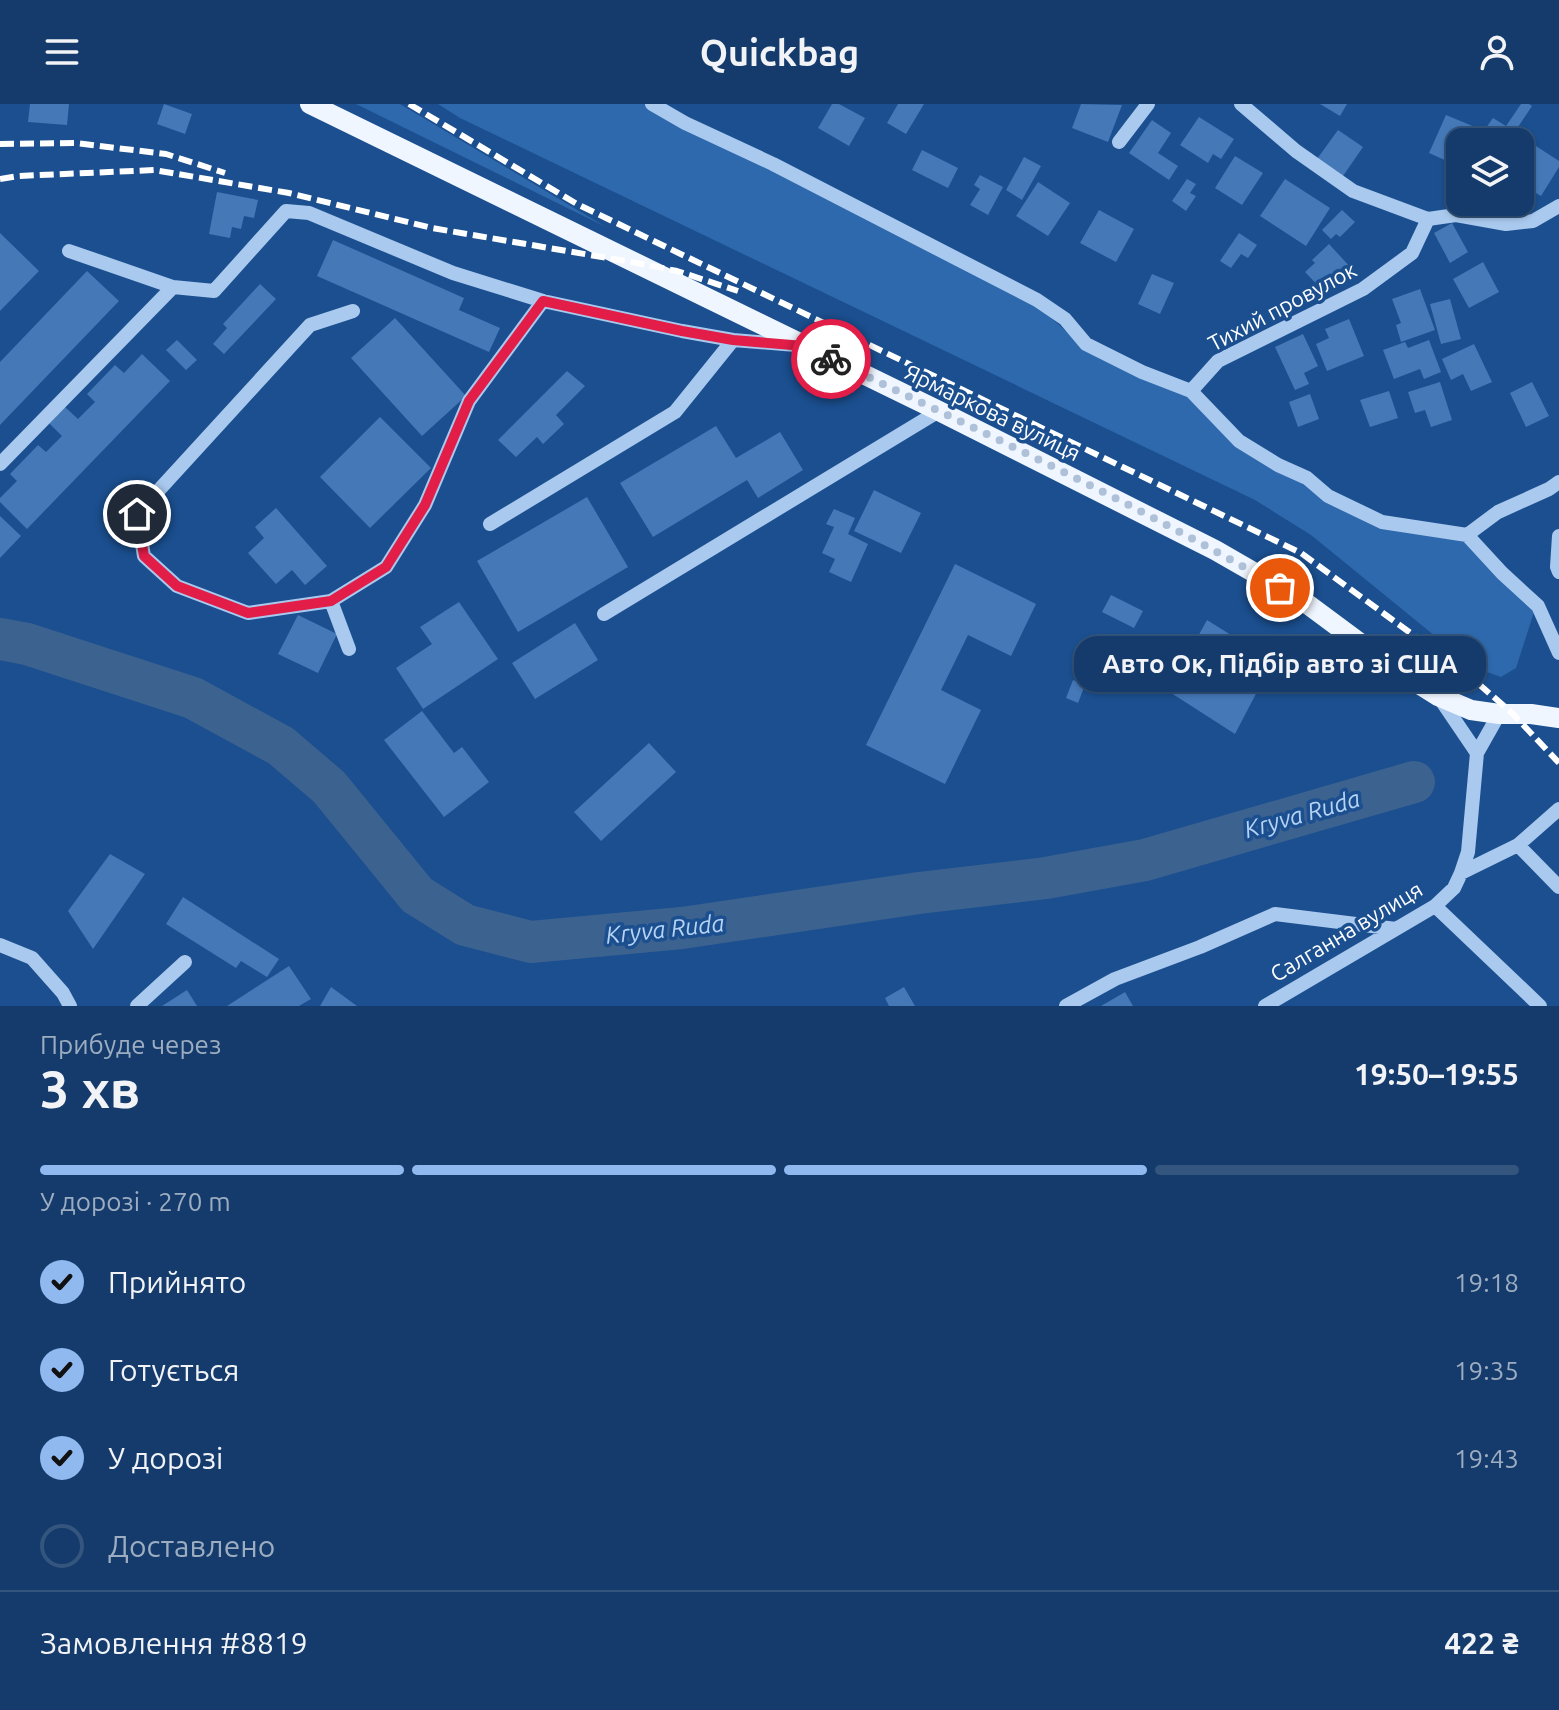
<!DOCTYPE html>
<html lang="uk">
<head>
<meta charset="utf-8">
<style>
	:root { --surface:#143b6b; --page:#1d4271; --text:#f1f3f6; --muted:#9dadc1; --line:#33557e; --accent:#90b9f0 }
	body { margin:0; font-family:Ubuntu,sans-serif; background:var(--page); color:var(--text); height:100vh; display:flex; flex-direction:column; font-size:30px; white-space:nowrap }
	* { box-sizing:border-box; margin:0 }
	p { font-size:26px; color:var(--muted) }
	.icon { flex:none; width:44px; height:44px; fill:none; stroke:currentColor; stroke-width:2; stroke-linecap:round; stroke-linejoin:round }
	.map { position:relative; height:902px; overflow:hidden }
	.side { display:flex; flex-direction:column; background:var(--surface); flex:1 }
	.side>* { flex:none }
	.controls { position:absolute; left:1446px; top:24px; display:grid; gap:16px }
	.controls a { display:grid; place-items:center; width:88px; height:88px; border-radius:16px; background:var(--surface); box-shadow:0 2px 6px #0004,0 0 0 2px var(--line); font-size:40px }
	.pin { position:absolute; display:grid; place-items:center; width:68px; height:68px; color:#fff; margin:-34px; border:4px solid #fff; border-radius:50%; box-shadow:0 2px 8px #0007 }
	.courier { position:absolute; display:grid; place-items:center; width:80px; height:80px; margin:-40px; border:6px solid #e11d48; border-radius:50%; background:#fff; color:#222; box-shadow:0 2px 10px #0007 }
	.bubble { position:absolute; height:56px; border-radius:24px; background:var(--surface); box-shadow:0 2px 6px #0004,0 0 0 2px var(--line); font-size:26px; font-weight:700; line-height:56px; text-align:center }
	.headline em { font-style:normal; font-weight:700 }
	.headline div { display:flex; flex-direction:column-reverse }
	.headline { display:flex; align-items:center; justify-content:space-between; height:136px; padding:0 40px }
	h1 { font-size:52px; font-weight:700; line-height:60px }
	.bar { display:grid; grid-template-columns:repeat(4,1fr); gap:12px 8px; align-content:center; height:96px; padding:0 40px }
	.bar i { height:10px; border-radius:6px; background:var(--line) }
	.bar .active { background:var(--accent) }
	.bar p { grid-column:span 4 }
	.line { display:flex; align-items:center; gap:20px; padding:0 40px; border-top:2px solid var(--line) }
	.line div { flex:1 }
	ol { padding:0 40px; list-style:none }
	li { display:flex; align-items:center; gap:24px; height:88px }
	li p { margin-inline-start:auto }
	li .icon { padding:8px; border-radius:50%; background:var(--accent); color:#111; stroke-width:4 }
	li:last-child { color:var(--muted) }
	li i { width:44px; height:44px; border:4px solid var(--line); border-radius:50% }
	header { display:flex; justify-content:space-between; align-items:center; height:104px; padding:0 40px; background:var(--surface); font-size:36px; font-weight:700 }
	.map>svg:first-child { display:block }
	.green { fill:#2e69ad }
	.lines { fill:none; stroke-linecap:round; stroke-linejoin:round }
	.river { stroke:#3c6290; stroke-width:42 }
	.building { fill:#4478b7 }
	.minor { stroke:#a9c9ee; stroke-width:14 }
	.major { stroke:#f0f6ff; stroke-width:20 }
	.rail { stroke:#fff; stroke-width:6; stroke-dasharray:14 6; stroke-linecap:butt }
	.done { stroke:#afc1d8; stroke-width:8; stroke-dasharray:0 14.4 }
	.route { stroke:#e11d48; stroke-width:10 }
	.labels { text-anchor:middle; dominant-baseline:central; stroke-width:7; stroke-linejoin:round; paint-order:stroke }
	.street-label { font-size:22px; fill:#fff; stroke:#1b4f8f }
	.water-label { font-size:24px; font-style:italic; fill:#b5d3f5; stroke:#1b4f8f }
</style>
</head>
<body>
<header><svg class="icon" aria-label="menu" viewBox="0 0 24 24"><path d="M4 6h16M4 12h16M4 18h16"/></svg>Quickbag<svg class="icon" aria-label="person" viewBox="0 0 24 24"><circle cx="12" cy="8" r="4"/><path d="M4 21q1-7 8-7t8 7"/></svg></header>
<div class="map">
<svg width="1559" height="902" viewBox="0 0 1559 902">
	<rect width="100%" height="100%" fill="#1b4f8f"/>
	<path class="green" d="M 356,0 L 400,0 L 606,123 Z
		M 438,0 L 649,0 L 1035,199 L 1081,241 L 1187,291 L 1303,376 L 1330,398 L 1468,438 L 1535,505 L 1516,564 L 1501,573 L 1473,563 L 1311,431 L 1255,396 L 460,14 Z"/>
	<g class="lines">
		<path class="river" d="M 0,535 L 27,540 L 193,594 L 281,642 L 329,683 L 417,791 L 465,821 L 531,838 L 682,824 L 919,789 L 1046,774 L 1145,756 L 1414,678"/>
	</g>
	<path class="building" d="M 30,0 L 69,0 L 67,21 L 28,18 Z
		M 164,0 L 192,10 L 185,30 L 157,20 Z
		M 832,0 L 839,0 L 865,14 L 849,42 L 818,24 Z
		M 898,0 L 924,0 L 906,30 L 887,19 Z
		M 1081,0 L 1122,1 L 1108,38 L 1072,24 Z
		M 1320,0 L 1347,0 L 1340,12 Z
		M 1521,0 L 1529,0 L 1532,2 L 1508,38 L 1476,38 L 1493,14 L 1506,22 Z
		M 1446,11 L 1475,23 L 1469,38 L 1460,38 L 1460,57 L 1458,62 L 1429,49 Z
		M 1199,13 L 1234,35 L 1221,55 L 1213,50 L 1208,59 L 1180,41 Z
		M 1152,16 L 1171,29 L 1158,49 L 1178,62 L 1169,76 L 1129,49 Z
		M 1338,26 L 1363,43 L 1343,72 L 1317,55 Z
		M 1522,33 L 1559,57 L 1559,63 L 1541,92 L 1534,88 L 1525,102 L 1520,99 L 1520,36 Z
		M 922,46 L 958,64 L 948,84 L 912,66 Z
		M 1235,52 L 1263,69 L 1242,101 L 1215,84 Z
		M 1024,53 L 1041,62 L 1022,96 L 1006,86 Z
		M 980,71 L 1003,83 L 988,111 L 970,101 L 980,85 L 974,81 Z
		M 1187,75 L 1196,80 L 1190,89 L 1196,92 L 1186,107 L 1172,97 Z
		M 1285,75 L 1330,104 L 1306,142 L 1260,112 Z
		M 1038,78 L 1070,99 L 1048,132 L 1016,112 Z
		M 217,88 L 258,96 L 254,114 L 244,112 L 241,125 L 232,123 L 230,134 L 209,130 Z
		M 1099,106 L 1134,125 L 1116,158 L 1080,139 Z
		M 1342,106 L 1355,118 L 1340,133 L 1336,130 L 1331,135 L 1322,126 Z
		M 1452,119 L 1468,148 L 1450,159 L 1434,129 Z
		M 0,129 L 39,167 L 0,207 Z
		M 1239,129 L 1257,141 L 1248,154 L 1241,150 L 1231,164 L 1220,157 Z
		M 333,136 L 464,194 L 459,206 L 500,224 L 489,248 L 317,172 Z
		M 1329,140 L 1353,166 L 1327,191 L 1305,168 L 1315,159 L 1312,156 Z
		M 1483,158 L 1499,188 L 1469,204 L 1453,175 Z
		M 87,167 L 119,197 L 0,321 L 0,258 Z
		M 1152,170 L 1174,179 L 1160,210 L 1138,200 Z
		M 260,180 L 276,195 L 224,250 L 213,240 L 227,224 L 223,220 Z
		M 1420,185 L 1435,226 L 1401,238 L 1396,221 L 1401,219 L 1392,195 Z
		M 1450,195 L 1461,235 L 1441,240 L 1430,200 Z
		M 395,214 L 466,292 L 422,332 L 351,254 Z
		M 1349,215 L 1364,252 L 1327,267 L 1316,240 L 1329,234 L 1325,225 Z
		M 1303,230 L 1318,262 L 1304,269 L 1309,280 L 1295,286 L 1275,243 Z
		M 177,236 L 197,256 L 186,266 L 166,246 Z
		M 1429,236 L 1441,268 L 1424,275 L 1420,265 L 1394,275 L 1383,246 L 1405,238 L 1408,244 Z
		M 1474,240 L 1492,278 L 1471,287 L 1463,270 L 1451,276 L 1442,255 Z
		M 142,250 L 170,277 L 27,425 L 0,398 L 0,394 L 17,377 L 10,370 L 38,341 L 46,348 L 62,332 L 48,318 L 64,302 L 78,315 L 95,298 L 87,290 L 115,261 L 124,269 Z
		M 567,267 L 585,282 L 556,311 L 564,320 L 543,340 L 537,333 L 516,353 L 498,336 Z
		M 1440,278 L 1452,316 L 1431,323 L 1425,306 L 1415,309 L 1408,288 Z
		M 1532,278 L 1549,312 L 1526,323 L 1510,289 Z
		M 1389,287 L 1398,314 L 1370,323 L 1360,296 Z
		M 1310,290 L 1319,315 L 1298,323 L 1289,298 Z
		M 380,313 L 431,364 L 370,424 L 320,373 Z
		M 716,322 L 736,354 L 780,328 L 803,366 L 758,394 L 747,376 L 653,433 L 620,379 Z
		M 874,386 L 921,409 L 901,449 L 854,427 Z
		M 587,393 L 628,463 L 518,528 L 477,457 Z
		M 276,404 L 327,462 L 305,481 L 292,466 L 276,480 L 248,449 L 264,434 L 255,423 Z
		M 834,405 L 855,414 L 848,430 L 868,440 L 851,478 L 829,468 L 835,455 L 822,449 L 834,423 L 826,420 Z
		M 0,412 L 21,432 L 0,454 Z
		M 955,460 L 1036,500 L 1011,552 L 968,531 L 941,586 L 981,606 L 945,680 L 866,641 Z
		M 1111,491 L 1143,507 L 1134,524 L 1102,508 Z
		M 459,498 L 498,555 L 423,605 L 396,564 L 432,540 L 420,523 Z
		M 298,511 L 337,530 L 318,569 L 278,550 Z
		M 1207,516 L 1273,557 L 1235,630 L 1168,587 Z
		M 575,519 L 598,556 L 535,595 L 512,559 Z
		M 1073,576 L 1085,581 L 1078,599 L 1066,594 Z
		M 422,607 L 454,649 L 462,643 L 489,678 L 444,713 L 384,636 Z
		M 649,639 L 676,668 L 601,737 L 574,708 Z
		M 110,750 L 145,770 L 93,845 L 68,807 Z
		M 183,793 L 279,855 L 267,873 L 241,857 L 236,864 L 166,820 Z
		M 289,862 L 311,895 L 299,902 L 227,902 Z
		M 331,883 L 357,902 L 320,902 Z
		M 904,883 L 915,902 L 889,902 L 885,894 Z
		M 187,886 L 197,902 L 162,902 Z
		M 1125,888 L 1133,902 L 1101,902 Z"/>
	<g class="lines">
		<path class="minor" d="M 652,0 L 685,19 L 773,60 L 1037,196 L 1065,215 L 1086,240 L 1142,268 L 1191,287 L 1239,337 L 1278,361 L 1307,374 L 1328,392 L 1382,418 L 1467,431 L 1498,408 L 1549,385 L 1559,378
			M 1241,0 L 1296,47 L 1353,87 L 1428,115
			M 1119,38 L 1148,0
			M 69,147 L 173,183 L 214,187 L 286,107 L 309,109 L 453,169 L 543,197 L 682,227 L 733,236 L 796,241
			M 353,207 L 310,221 L 137,410 L 144,452 L 177,482 L 248,509 L 331,497 L 386,463 L 425,401 L 469,297 L 543,197
			M 1191,287 L 1218,257 L 1363,185 L 1412,149 L 1428,115 L 1456,111 L 1506,120 L 1533,117 L 1559,102
			M 0,360 L 173,183
			M 490,420 L 675,308 L 733,236
			M 1467,431 L 1502,469 L 1538,502 L 1559,549
			M 1559,432 L 1557,463 L 1559,468
			M 331,497 L 349,545
			M 604,510 L 939,307
			M 1439,593 L 1477,649
			M 1518,741 L 1559,783
			M 1461,769 L 1518,741 L 1559,705
			M 1435,802 L 1540,902
			M 0,841 L 32,854 L 63,889 L 70,902
			M 137,902 L 185,858
			M 1066,902 L 1115,875 L 1200,843 L 1275,810 L 1396,825
			M 1265,902 L 1435,802 L 1454,784 L 1461,769 L 1468,748 L 1477,649 L 1499,610"/>
		<path class="major" d="M 310,0 L 939,307 L 1215,446 L 1302,496 L 1395,565 L 1438,592 L 1471,606 L 1499,610 L 1531,610 L 1559,614"/>
		<path class="rail" d="M 409,0 L 577,100 L 1301,449 L 1472,574 L 1513,610 L 1559,659
			M 0,40 L 75,39 L 166,50 L 225,69
			M 0,75 L 18,72 L 154,66 L 289,89 L 432,124 L 637,159 L 677,167 L 738,187"/>
	</g>
	<g class="lines">
		<path class="done" d="M 831,255 C 982,328 1135,399 1280,484"/>
		<path class="route" d="M 137,410 L 144,452 L 177,482 L 248,509 L 331,497 L 386,463 L 425,401 L 469,297 L 543,197 L 682,227 L 733,236 L 804,242 L 831,255"/>
	</g>
	<g class="labels">
		<g class="street-label">
			<text transform="translate(1282 202) rotate(-28)">Тихий провулок</text>
			<text transform="translate(993 308) rotate(26)">Ярмаркова вулиця</text>
			<text transform="translate(1346 827) rotate(-31)">Салганна вулиця</text>
		</g>
		<g class="water-label">
			<text transform="translate(1302 710) rotate(-16)">Kryva Ruda</text>
			<text transform="translate(665 825) rotate(-6)">Kryva Ruda</text>
		</g>
	</g>
</svg>
<div class="controls">
<a><svg class="icon" aria-label="layers" viewBox="0 0 24 24"><path d="M12 4l9 5-9 5-9-5zM3 14l9 5 9-5"/></svg></a>
</div>
<div class="pin" style="left:1280px;top:484px;background:#ea580c"><svg class="icon" aria-label="bag" viewBox="0 0 24 24"><path d="M5 8h14l-1 12H6zM9 8a3 3 0 0 1 6 0"/></svg></div>
<div class="pin" style="left:137px;top:410px;background:#1f2937"><svg class="icon" aria-label="home" viewBox="0 0 24 24"><path d="M3 11l9-7 9 7M6 9v11h12V9"/></svg></div>
<div class="courier" style="left:831px;top:255px"><svg class="icon" aria-label="bike" viewBox="0 0 24 24"><circle cx="6" cy="16" r="4"/><circle cx="18" cy="16" r="4"/><path d="M6 16l4-8h5l3 8M10 8l3 8H6M13 5h3"/></svg></div>
<div class="bubble" style="left:1074px;top:532px;width:412px">Авто Ок, Підбір авто зі США</div>
</div>
<section class="side">
<div class="headline"><div><h1>3 хв</h1><p>Прибуде через</p></div><em>19:50–19:55</em></div>
<div class="bar"><i class="active"></i><i class="active"></i><i class="active"></i><i></i><p>У дорозі · 270 m</p></div>
<ol>
<li><svg class="icon" aria-label="check" viewBox="0 0 24 24"><path d="M5 12l5 5 9-10"/></svg>Прийнято<p>19:18</p></li>
<li><svg class="icon" aria-label="check" viewBox="0 0 24 24"><path d="M5 12l5 5 9-10"/></svg>Готується<p>19:35</p></li>
<li><svg class="icon" aria-label="check" viewBox="0 0 24 24"><path d="M5 12l5 5 9-10"/></svg>У дорозі<p>19:43</p></li>
<li><i></i>Доставлено</li>
</ol>
<div class="line" style="height:104px"><div>Замовлення #8819</div><b>422 ₴</b></div>
</section>
</body>
</html>
